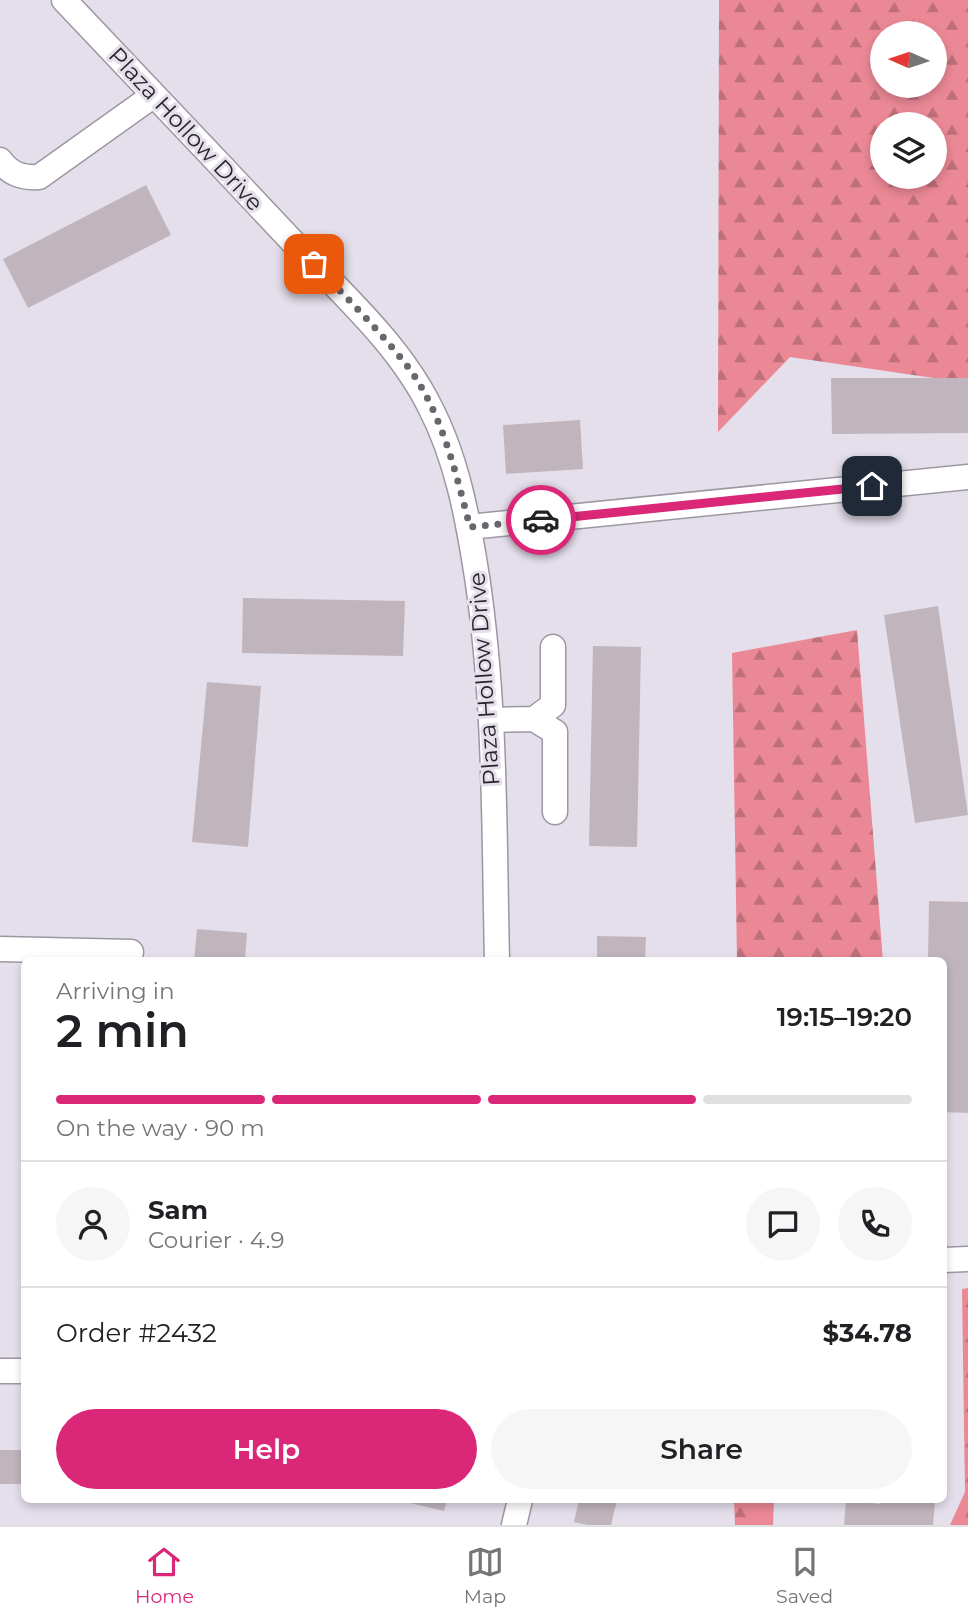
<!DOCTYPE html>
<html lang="en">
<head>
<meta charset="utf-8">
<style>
	:root { --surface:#fff; --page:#f6f6f6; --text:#202124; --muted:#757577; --line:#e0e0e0; --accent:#db2777 }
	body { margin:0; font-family:Montserrat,sans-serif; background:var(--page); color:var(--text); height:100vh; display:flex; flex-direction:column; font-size:26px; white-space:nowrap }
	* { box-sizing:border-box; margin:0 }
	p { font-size:23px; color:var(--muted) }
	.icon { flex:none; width:38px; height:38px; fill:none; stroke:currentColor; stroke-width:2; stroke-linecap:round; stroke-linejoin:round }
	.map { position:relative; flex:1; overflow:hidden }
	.details { position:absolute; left:21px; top:957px; width:926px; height:546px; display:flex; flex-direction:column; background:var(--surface); border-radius:10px; box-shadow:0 4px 10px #0003 }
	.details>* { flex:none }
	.needle { width:46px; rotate:273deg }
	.fabs { position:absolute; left:870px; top:21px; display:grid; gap:14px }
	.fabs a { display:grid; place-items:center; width:77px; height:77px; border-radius:50%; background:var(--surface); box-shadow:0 4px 10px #0003; font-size:35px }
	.pin { position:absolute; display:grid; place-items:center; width:60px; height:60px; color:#fff; margin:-30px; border-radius:14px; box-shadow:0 4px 10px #0006 }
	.courier { position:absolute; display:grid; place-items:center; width:70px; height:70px; margin:-35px; border:5px solid #db2777; border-radius:50%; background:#fff; color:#222; box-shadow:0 2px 9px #0007 }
	.overview em { font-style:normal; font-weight:600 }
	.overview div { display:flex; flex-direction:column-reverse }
	.overview { display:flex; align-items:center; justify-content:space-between; height:119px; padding:0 35px }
	h1 { font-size:46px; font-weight:600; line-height:52px }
	.bar { display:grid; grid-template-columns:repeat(4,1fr); gap:10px 7px; align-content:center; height:84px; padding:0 35px }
	.bar i { height:9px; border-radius:5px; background:var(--line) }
	.bar .on { background:var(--accent) }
	.bar p { grid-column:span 4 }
	.line { display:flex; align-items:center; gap:18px; padding:0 35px; border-top:2px solid var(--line) }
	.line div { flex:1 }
	.round { display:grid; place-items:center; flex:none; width:74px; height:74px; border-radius:37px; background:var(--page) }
	.action { display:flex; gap:14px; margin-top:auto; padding:14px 35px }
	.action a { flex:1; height:80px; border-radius:42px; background:var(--accent); color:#fff; font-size:28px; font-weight:600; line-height:80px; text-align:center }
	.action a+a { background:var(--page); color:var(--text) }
	.menu { display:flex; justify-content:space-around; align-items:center; height:98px; border-top:2px solid var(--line); background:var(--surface); font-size:19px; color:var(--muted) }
	.menu a { display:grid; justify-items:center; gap:4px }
	.menu .on { color:var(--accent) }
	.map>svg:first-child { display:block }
	.forest { fill:url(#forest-firs); fill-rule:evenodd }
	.building { fill:#c1b5bd }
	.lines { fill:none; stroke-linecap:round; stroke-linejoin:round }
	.minor-casing { stroke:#9c97a2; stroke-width:27 }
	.minor { stroke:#fff; stroke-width:24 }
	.done { stroke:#69666d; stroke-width:7; stroke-dasharray:0 12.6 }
	.route { stroke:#db2777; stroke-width:9 }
	.labels { text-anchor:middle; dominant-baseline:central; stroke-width:6; stroke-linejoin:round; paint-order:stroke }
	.street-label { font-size:23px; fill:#272529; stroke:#e4dfeb }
</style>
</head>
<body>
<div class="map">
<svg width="968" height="1525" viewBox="0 0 968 1525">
	<defs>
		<pattern id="forest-firs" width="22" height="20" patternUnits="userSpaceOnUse" patternTransform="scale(1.75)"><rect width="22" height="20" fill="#eb8895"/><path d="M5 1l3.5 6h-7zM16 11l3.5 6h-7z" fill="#be6f7a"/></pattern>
	</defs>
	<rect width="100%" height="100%" fill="#e4dfeb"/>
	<path class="forest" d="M 719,0 L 968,0 L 968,383 L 790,357 L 718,432 ZM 882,33 L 934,33 L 934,86 L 882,86 ZM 882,124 L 934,124 L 934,177 L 882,177 Z
		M 857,630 L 883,961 L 737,961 L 732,653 Z
		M 968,1288 L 968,1525 L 950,1525 L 965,1492 L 962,1289 Z
		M 734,1500 L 774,1500 L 773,1525 L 735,1525 Z"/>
	<path class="building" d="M 146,185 L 171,235 L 28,308 L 3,259 Z
		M 831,378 L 968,378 L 968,433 L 832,434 Z
		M 580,420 L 583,469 L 506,474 L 503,425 Z
		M 243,598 L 405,601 L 403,656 L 242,653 Z
		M 938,606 L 968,815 L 915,823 L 884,615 Z
		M 593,646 L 641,647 L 637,847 L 589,846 Z
		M 207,682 L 261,686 L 248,847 L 192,842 Z
		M 929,901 L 968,902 L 968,1113 L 943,1112 L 943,961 L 928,961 Z
		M 197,929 L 247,933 L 245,961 L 194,961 Z
		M 597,936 L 646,937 L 645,961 L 597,961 Z
		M 0,1450 L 24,1450 L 24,1484 L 0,1484 Z
		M 407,1500 L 447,1500 L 444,1511 L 406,1502 Z
		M 579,1500 L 617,1500 L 611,1525 L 587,1525 L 574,1522 Z
		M 880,1500 L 935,1500 L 933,1525 L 844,1525 L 846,1501 L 880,1504 Z"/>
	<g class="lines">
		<g class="minor-casing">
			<path id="minor" d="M 64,0 C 140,80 215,159 290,239 C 339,291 397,342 429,405 C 457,458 468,519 477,577 C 496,703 494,833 497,961
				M 0,160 C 10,174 22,178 39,177 L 154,95
				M 469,527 L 968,477
				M 534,719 L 553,705 L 553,647
				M 491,720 L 534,719 L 555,732 L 555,812
				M 0,949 L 131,952
				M 943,1260 L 968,1259
				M 0,1371 L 24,1371
				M 514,1525 L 520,1500"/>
		</g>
		<use href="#minor" class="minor"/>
	</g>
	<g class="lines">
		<path class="done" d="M 314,264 C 346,297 380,331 408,367 C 442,412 456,474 470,527 L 541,520"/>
		<path class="route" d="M 541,520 L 872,486"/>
	</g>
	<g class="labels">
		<g class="street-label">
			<text transform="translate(186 129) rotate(47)">Plaza Hollow Drive</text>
			<text transform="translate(484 679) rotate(-94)">Plaza Hollow Drive</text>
		</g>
	</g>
</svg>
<div class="fabs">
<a><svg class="needle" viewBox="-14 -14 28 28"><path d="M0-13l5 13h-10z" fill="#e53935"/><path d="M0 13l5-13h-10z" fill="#757577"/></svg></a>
<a><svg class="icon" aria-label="layers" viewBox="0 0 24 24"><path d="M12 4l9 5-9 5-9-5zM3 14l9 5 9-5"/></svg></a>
</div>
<div class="pin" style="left:314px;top:264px;background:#ea580c"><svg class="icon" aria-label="bag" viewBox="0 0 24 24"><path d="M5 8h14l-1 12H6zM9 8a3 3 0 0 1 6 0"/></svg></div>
<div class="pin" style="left:872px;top:486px;background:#1f2937"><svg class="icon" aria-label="home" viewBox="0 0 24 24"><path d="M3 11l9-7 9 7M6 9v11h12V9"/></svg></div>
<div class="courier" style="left:541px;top:520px"><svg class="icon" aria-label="car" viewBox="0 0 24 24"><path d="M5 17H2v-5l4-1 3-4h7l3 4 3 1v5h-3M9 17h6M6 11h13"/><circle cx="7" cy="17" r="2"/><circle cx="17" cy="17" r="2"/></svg></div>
<section class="details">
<div class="overview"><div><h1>2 min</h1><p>Arriving in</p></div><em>19:15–19:20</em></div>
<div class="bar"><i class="on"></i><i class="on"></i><i class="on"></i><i></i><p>On the way · 90 m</p></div>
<div class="line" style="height:126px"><a class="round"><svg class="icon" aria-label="person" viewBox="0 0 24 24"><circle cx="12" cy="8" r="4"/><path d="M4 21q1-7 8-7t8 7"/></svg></a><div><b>Sam</b><p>Courier · 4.9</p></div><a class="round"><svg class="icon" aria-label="chat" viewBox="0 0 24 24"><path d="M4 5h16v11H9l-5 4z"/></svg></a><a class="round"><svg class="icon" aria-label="phone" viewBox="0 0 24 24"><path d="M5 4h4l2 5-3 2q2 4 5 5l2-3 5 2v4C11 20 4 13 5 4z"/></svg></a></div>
<div class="line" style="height:91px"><div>Order #2432</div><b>$34.78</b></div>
<div class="action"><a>Help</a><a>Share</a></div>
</section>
</div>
<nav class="menu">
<a class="on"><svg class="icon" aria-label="home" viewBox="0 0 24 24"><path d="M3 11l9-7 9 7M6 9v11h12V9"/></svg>Home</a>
<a><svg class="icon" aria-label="map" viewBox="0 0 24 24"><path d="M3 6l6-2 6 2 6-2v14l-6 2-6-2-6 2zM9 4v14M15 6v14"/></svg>Map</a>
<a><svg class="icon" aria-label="saved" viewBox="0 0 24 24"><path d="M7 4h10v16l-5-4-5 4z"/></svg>Saved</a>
</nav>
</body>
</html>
